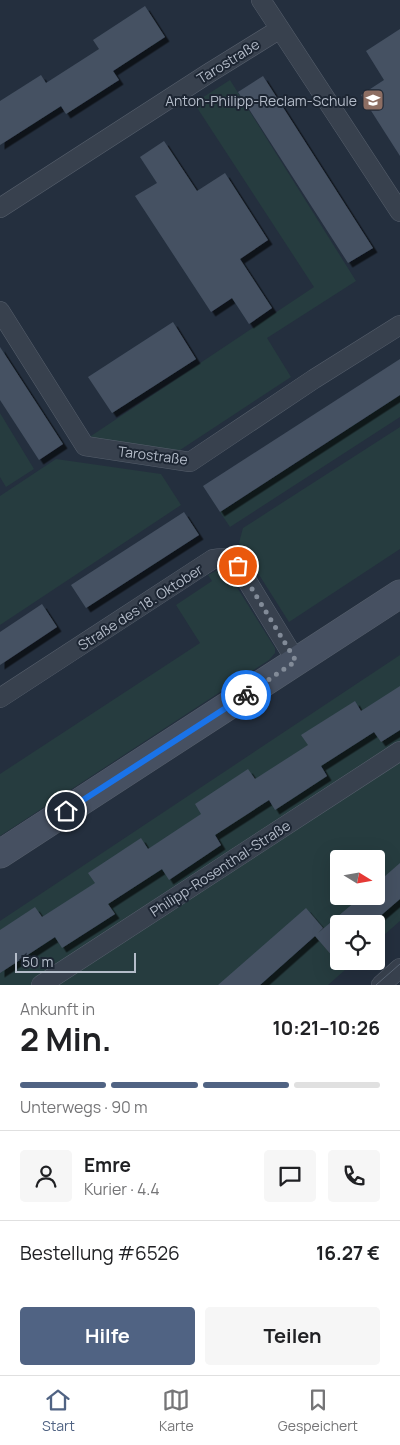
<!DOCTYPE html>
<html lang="de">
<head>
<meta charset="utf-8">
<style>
	:root { --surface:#fff; --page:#f6f6f6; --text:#202124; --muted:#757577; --line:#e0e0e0; --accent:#506383 }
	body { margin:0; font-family:Manrope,sans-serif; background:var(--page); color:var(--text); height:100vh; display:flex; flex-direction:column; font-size:19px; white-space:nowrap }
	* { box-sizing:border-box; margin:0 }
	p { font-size:16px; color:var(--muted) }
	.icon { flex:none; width:28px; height:28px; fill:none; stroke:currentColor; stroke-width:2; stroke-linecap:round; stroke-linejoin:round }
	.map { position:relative; height:985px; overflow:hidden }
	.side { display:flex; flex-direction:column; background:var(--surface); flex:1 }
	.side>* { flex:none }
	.needle { width:32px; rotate:101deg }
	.fabs { position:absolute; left:330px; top:850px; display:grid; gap:10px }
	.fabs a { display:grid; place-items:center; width:55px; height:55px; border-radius:5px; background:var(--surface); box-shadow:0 5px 20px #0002; font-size:25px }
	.scale { position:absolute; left:15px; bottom:12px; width:121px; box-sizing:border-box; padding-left:5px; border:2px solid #b4bcc9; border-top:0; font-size:14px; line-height:18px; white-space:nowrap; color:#b4bcc9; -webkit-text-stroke:4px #1d2633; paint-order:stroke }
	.pin { position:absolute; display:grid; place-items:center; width:42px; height:42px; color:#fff; margin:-21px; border:2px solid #fff; border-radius:50%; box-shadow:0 1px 5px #0007 }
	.courier { position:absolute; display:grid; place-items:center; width:50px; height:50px; margin:-25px; border:4px solid #1a73e8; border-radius:50%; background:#fff; color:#222; box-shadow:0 1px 6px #0007 }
	.headline em { font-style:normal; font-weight:700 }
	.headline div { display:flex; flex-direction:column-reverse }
	.headline { display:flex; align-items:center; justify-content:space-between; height:85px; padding:0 20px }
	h1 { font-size:32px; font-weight:700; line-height:38px }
	.bar { display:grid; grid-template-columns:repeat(4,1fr); gap:8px 5px; align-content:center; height:60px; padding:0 20px }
	.bar i { height:6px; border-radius:4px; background:var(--line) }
	.bar .on { background:var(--accent) }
	.bar p { grid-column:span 4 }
	.line { display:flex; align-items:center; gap:12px; padding:0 20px; border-top:1px solid var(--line) }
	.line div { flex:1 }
	.round { display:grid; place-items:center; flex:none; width:52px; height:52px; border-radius:5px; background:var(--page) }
	.action { display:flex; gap:10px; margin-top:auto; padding:10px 20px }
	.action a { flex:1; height:58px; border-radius:5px; background:var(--accent); color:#fff; font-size:20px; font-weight:700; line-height:58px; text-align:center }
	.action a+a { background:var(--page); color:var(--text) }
	.tab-bar { display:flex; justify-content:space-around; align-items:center; height:70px; border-top:1px solid var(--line); background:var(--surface); font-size:14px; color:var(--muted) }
	.tab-bar a { display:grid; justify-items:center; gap:2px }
	.tab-bar .on { color:var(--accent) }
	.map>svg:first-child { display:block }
	.green { fill:#263c3f; fill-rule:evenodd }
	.building { fill:#455162; filter:url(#shadow) }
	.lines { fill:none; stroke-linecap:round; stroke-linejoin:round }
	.minor-casing { stroke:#565f6c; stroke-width:20 }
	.secondary-casing { stroke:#565f6c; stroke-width:29 }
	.minor { stroke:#38414e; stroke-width:19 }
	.secondary { stroke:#465061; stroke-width:28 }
	.tram { stroke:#5a6575; stroke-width:1 }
	.done { stroke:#828b98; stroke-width:5; stroke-dasharray:0 9 }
	.route { stroke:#1a73e8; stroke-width:6 }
	.labels { text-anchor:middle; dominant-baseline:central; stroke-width:4; stroke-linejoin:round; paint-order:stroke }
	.street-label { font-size:14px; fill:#b4bcc9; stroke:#1d2633 }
	.poi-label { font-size:14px; fill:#b4bcc9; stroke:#1d2633; text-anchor:end }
</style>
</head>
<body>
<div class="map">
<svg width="400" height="985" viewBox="0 0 400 985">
	<defs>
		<filter id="shadow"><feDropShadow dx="4.5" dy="4.5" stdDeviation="0" flood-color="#0009"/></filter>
	</defs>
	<rect width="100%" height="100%" fill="#242f3e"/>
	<path class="green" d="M 230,80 L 356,281 L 267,338 L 291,377 L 177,452 L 88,438 L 314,287 L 194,103 Z
		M 400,395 L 400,417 L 230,527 L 220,512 Z
		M 0,413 L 34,469 L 6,487 L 0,477 Z
		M 400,427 L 400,549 L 289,622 L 239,543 L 243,528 Z
		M 56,459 L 161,474 L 181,505 L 0,625 L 0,496 Z
		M 218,570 L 228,573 L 275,648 L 275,653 L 269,660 L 0,836 L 0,774 L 200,643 L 176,605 L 212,581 L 208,575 Z
		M 400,655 L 400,921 L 376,942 L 376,924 L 339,924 L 339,961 L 355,961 L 328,985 L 0,985 L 0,921 ZM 339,859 L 376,859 L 376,896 L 339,896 Z"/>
	<path class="building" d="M 145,6 L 165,37 L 113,71 L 119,80 L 66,114 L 61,106 L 0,145 L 0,101 L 41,75 L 46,83 L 99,49 L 93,40 Z
		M 400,29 L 400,156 L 361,95 L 384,80 L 366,51 Z
		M 263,76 L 373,248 L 348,263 L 238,92 Z
		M 164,141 L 197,191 L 225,173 L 268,240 L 240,259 L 272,308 L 249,324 L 232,298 L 211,312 L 135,196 L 157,183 L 140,157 Z
		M 173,322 L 196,359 L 112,413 L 88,377 Z
		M 0,347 L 63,444 L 39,460 L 0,400 Z
		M 400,359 L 400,395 L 220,512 L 203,486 Z
		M 184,512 L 199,535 L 86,608 L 71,585 Z
		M 42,604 L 57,627 L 0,665 L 0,632 Z
		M 400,686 L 400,730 L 381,742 L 374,732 L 321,766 L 327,776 L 275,810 L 269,800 L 215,835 L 221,845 L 169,880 L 162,869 L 108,904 L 115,914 L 62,948 L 55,937 L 0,973 L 0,930 L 35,907 L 42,917 L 95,883 L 88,873 L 141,838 L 148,849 L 201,814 L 195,804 L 248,769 L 255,779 L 308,745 L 301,735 L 355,701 L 361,711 Z
		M 400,863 L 400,899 L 371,924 L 339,924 L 339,964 L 315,936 L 260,985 L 218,985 L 306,908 L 323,928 L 318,933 L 362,896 L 376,896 L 376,884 Z"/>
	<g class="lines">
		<g class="minor-casing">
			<path id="minor" d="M 261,0 L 400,212
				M 0,208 L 209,73 L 280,29
				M 0,311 L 85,446 L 190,462 L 314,379 L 400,325
				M 0,698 L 213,559 C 225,557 230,558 238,566 L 296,661
				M 41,985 L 400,751
				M 381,985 L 400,968"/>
		</g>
		<g class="secondary-casing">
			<path id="secondary" d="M 0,854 L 400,594"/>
		</g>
		<use href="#minor" class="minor"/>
		<use href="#secondary" class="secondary"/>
		<path class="tram" d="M 376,985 L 400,964"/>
	</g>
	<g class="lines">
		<path class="done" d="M 238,566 L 296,661 L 246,695"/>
		<path class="route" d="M 66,811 L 246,695"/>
	</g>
	<defs>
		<g id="school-square" transform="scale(1.125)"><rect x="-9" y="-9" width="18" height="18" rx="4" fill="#8d6e63" stroke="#1d2633"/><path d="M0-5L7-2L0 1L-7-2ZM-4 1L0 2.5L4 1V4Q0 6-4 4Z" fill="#fff"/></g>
	</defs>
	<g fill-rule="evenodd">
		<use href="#school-square" x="373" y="100"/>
	</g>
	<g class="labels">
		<g class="street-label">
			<text transform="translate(228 61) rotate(-32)">Tarostraße</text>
			<text transform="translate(153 455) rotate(7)">Tarostraße</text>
			<text transform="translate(140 607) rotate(-33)">Straße des 18. Oktober</text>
			<text transform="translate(220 868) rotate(-33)">Philipp-Rosenthal-Straße</text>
		</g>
		<g class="poi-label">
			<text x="357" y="100">Anton-Philipp-Reclam-Schule</text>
		</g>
	</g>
</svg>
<div class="fabs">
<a><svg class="needle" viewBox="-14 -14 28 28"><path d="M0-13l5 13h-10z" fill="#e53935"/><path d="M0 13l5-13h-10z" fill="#757577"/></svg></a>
<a><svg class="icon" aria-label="locate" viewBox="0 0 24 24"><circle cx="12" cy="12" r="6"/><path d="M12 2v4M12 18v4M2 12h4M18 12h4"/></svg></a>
</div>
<div class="scale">50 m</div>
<div class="pin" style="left:238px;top:566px;background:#ea580c"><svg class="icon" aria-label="bag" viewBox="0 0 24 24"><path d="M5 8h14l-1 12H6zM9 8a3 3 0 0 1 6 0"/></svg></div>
<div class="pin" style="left:66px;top:811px;background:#1f2937"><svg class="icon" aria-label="home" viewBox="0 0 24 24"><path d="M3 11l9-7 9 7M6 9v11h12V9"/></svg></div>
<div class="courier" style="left:246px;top:695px"><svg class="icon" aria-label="bike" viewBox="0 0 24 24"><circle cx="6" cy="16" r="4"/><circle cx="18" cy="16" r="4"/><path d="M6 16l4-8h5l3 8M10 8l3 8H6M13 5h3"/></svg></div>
</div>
<section class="side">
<div class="headline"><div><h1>2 Min.</h1><p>Ankunft in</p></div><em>10:21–10:26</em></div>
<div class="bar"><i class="on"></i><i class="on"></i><i class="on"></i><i></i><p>Unterwegs · 90 m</p></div>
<div class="line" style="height:90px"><a class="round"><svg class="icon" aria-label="person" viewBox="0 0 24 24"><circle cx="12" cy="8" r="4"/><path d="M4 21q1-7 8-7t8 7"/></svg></a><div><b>Emre</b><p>Kurier · 4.4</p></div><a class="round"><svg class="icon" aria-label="chat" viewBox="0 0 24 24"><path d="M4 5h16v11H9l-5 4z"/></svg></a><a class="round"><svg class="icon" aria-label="phone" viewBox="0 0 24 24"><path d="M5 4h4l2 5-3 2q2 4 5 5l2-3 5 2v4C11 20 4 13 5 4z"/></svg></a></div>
<div class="line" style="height:65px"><div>Bestellung #6526</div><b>16.27 €</b></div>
<div class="action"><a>Hilfe</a><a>Teilen</a></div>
</section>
<nav class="tab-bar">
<a class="on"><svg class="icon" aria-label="home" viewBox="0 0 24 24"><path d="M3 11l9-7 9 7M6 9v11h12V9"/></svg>Start</a>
<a><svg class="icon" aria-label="map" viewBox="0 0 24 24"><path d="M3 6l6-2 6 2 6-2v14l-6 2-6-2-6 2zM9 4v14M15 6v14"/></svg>Karte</a>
<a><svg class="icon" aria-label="saved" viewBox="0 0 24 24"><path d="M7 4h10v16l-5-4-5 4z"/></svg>Gespeichert</a>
</nav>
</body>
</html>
